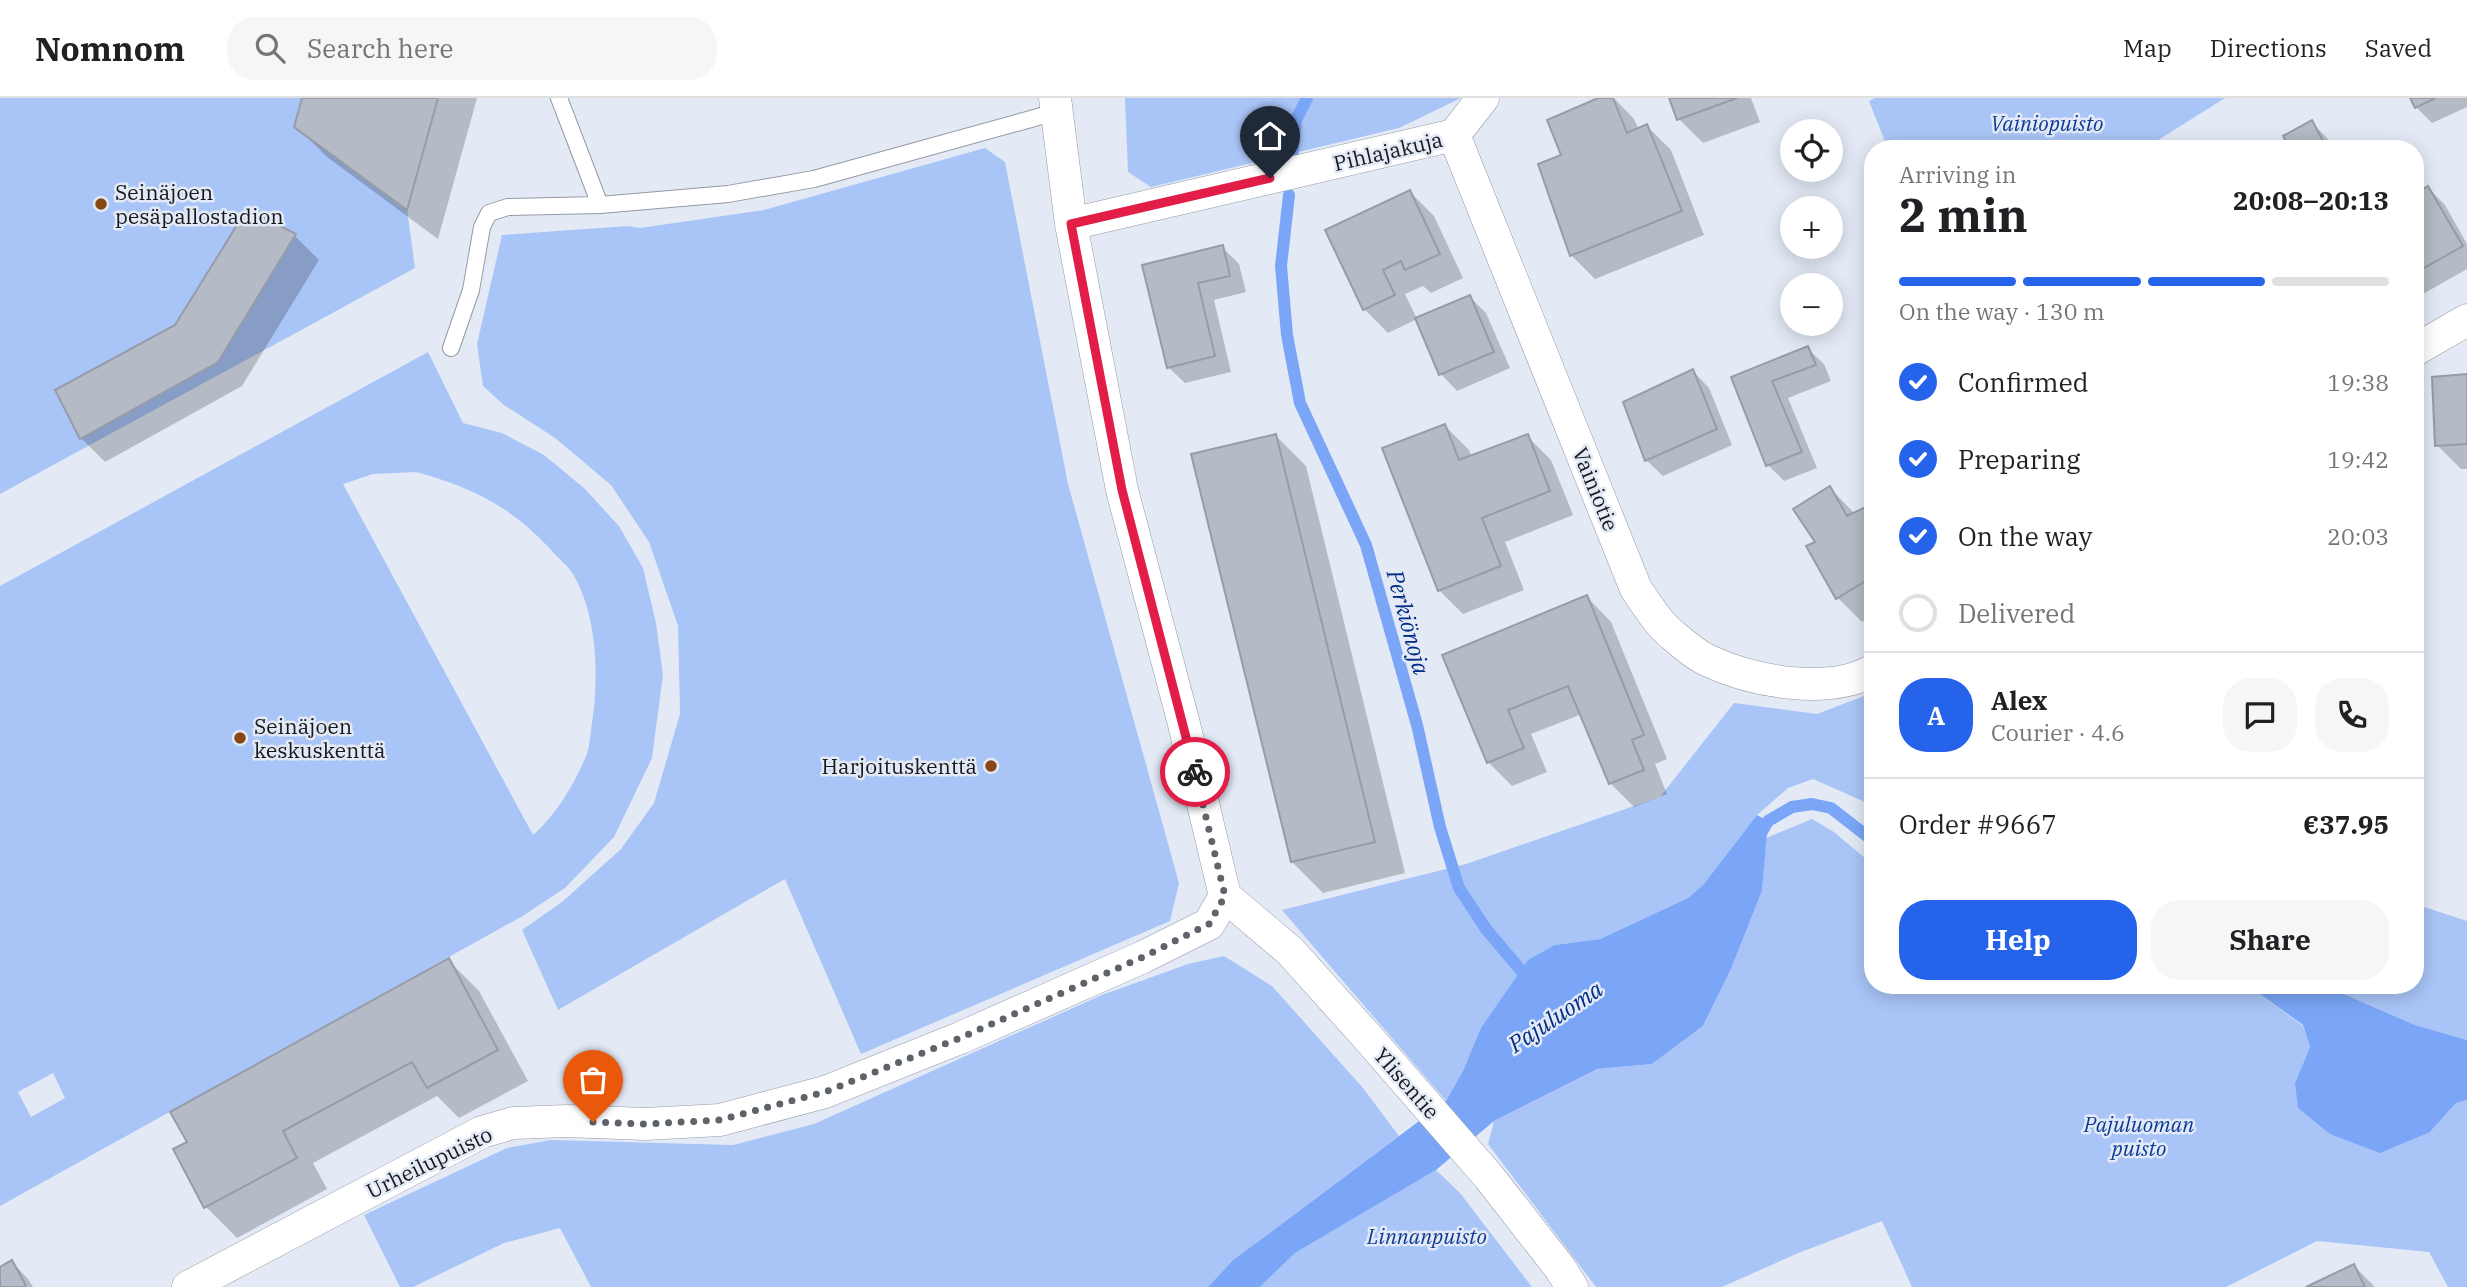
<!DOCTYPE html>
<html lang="en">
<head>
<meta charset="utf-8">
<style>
	:root { --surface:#fff; --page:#f6f6f6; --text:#202124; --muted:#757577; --line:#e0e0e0; --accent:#2563eb }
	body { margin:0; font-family:"IBM Plex Serif",serif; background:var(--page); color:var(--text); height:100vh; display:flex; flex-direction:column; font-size:26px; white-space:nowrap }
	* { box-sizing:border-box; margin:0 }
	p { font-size:23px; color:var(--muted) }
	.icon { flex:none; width:38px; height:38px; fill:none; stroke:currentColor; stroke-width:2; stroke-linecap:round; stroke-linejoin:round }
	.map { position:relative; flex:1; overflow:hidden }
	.details { position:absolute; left:1864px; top:42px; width:560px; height:854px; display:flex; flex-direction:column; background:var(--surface); border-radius:28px; box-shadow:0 4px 18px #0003 }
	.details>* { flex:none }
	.controls { position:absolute; left:1780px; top:21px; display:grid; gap:14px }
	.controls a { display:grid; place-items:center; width:63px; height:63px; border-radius:50%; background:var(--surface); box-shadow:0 4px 18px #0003; font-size:35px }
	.pin { position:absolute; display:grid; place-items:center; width:60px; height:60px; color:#fff; margin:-72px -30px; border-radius:50% 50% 50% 0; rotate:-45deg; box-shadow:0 0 7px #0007 }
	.pin .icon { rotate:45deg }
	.courier { position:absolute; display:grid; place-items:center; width:70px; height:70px; margin:-35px; border:5px solid #e11d48; border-radius:50%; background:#fff; color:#222; box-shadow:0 2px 9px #0007 }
	.headline em { font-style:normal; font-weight:800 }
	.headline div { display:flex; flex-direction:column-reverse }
	.headline { display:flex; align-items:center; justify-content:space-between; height:119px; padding:0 35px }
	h1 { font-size:46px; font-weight:800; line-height:52px }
	.bar { display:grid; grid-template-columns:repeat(4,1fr); gap:10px 7px; align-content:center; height:84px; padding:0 35px }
	.bar i { height:9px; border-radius:5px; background:var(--line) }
	.bar .active { background:var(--accent) }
	.bar p { grid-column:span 4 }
	.line { display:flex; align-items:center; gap:18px; padding:0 35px; border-top:2px solid var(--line) }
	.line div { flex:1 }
	.round { display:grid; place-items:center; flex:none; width:74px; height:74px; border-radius:28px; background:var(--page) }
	ol { padding:0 35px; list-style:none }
	li { display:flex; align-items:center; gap:21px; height:77px }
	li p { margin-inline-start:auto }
	li .icon { padding:7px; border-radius:50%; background:var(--accent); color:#fff; stroke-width:4 }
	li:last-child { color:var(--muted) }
	li i { width:38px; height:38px; border:4px solid var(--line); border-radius:50% }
	.cta { display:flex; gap:14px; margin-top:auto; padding:14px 35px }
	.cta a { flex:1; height:80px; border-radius:28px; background:var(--accent); color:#fff; font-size:28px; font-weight:800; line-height:80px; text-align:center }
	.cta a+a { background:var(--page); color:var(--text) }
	header { display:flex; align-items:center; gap:42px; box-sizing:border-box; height:98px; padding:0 35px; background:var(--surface); border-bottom:2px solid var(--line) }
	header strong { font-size:33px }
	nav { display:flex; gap:38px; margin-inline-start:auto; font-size:24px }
	.search { width:490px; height:63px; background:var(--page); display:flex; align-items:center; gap:18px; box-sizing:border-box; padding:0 24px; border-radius:28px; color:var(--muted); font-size:26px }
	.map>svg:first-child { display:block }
	.green { fill:#a9c5f7; fill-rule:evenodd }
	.water { fill:#7ba6f7 }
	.shadow { fill:#0003 }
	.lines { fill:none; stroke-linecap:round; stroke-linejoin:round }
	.stream { stroke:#7ba6f7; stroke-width:12 }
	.building { fill:#b4bbc6; stroke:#969ca8; stroke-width:2 }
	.service-casing { stroke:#9399a5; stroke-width:18 }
	.minor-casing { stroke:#9399a5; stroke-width:33 }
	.service { stroke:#fff; stroke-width:16 }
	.minor { stroke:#fff; stroke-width:32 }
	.done { stroke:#5e6269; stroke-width:7; stroke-dasharray:0 12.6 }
	.route { stroke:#e11d48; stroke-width:9 }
	.poi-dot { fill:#894615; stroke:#e3eaf6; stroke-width:2.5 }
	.labels { text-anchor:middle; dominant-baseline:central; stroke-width:5; stroke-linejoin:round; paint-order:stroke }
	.park-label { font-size:21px; font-style:italic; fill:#0d3b96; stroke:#e3eaf6 }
	.street-label { font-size:21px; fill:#17191d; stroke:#e3eaf6 }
	.poi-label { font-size:21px; fill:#17191d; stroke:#e3eaf6; text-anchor:start }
	.water-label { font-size:23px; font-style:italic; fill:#002c86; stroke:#e3eaf6 }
</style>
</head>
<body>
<header>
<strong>Nomnom</strong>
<div class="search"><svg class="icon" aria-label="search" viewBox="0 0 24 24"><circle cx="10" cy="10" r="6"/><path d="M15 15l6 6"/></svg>Search here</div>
<nav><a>Map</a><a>Directions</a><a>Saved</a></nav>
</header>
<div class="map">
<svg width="2467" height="1189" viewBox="0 0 2467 1189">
	<rect width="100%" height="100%" fill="#e3eaf6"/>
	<path class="green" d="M 0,0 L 438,0 L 407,112 L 415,170 L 0,396 Z
		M 1125,0 L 1461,0 L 1399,30 L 1151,89 L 1128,74 Z
		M 1875,0 L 2225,0 L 2144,51 L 1888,51 L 1869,3 Z
		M 985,50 L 1005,64 L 1068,386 L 1179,785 L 1170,823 L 861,956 L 785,781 L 558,912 L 522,832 L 562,804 L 621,751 L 654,705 L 680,616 L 678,528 L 649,444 L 611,387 L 555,340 L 504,307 L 483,288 L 477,246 L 502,137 L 628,128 L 640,130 L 764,112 Z
		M 428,254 L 463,325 L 502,335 L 544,357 L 584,390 L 619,428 L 643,470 L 656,525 L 663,577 L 652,660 L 614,739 L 565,790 L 521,819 L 0,1108 L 0,488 ZM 416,374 C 472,389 512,409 552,453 C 558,460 568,468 573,476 C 599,521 599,583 591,632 C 590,641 589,651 586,658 C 574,687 556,717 533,737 L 343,386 L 373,376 ZM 53,975 L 65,1000 L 31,1019 L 18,994 Z
		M 1872,595 L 1872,709 L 1865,704 L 1813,681 L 1788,690 L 1757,717 L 1703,787 L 1688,800 L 1600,841 L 1555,847 L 1464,971 L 1446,1003 L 1282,812 L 1466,766 L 1660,699 L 1734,605 L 1817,616 Z
		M 1812,721 L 1834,734 L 1872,766 L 1872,887 L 2247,887 L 2303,928 L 2310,949 L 2295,985 L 2430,1034 L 2456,1005 L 2467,1002 L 2467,1189 L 2448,1189 L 2429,1154 L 2317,1143 L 2226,1189 L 1912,1189 L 1882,1123 L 1796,1156 L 1722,1189 L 1596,1189 L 1488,1046 L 1494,1023 L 1599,971 L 1652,966 L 1703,928 L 1731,871 L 1762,793 L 1766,740 Z
		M 2415,806 L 2467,823 L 2467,942 L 2415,927 L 2323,887 L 2415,887 Z
		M 1224,858 L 1272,888 L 1363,990 L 1399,1038 L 1233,1162 L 1208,1189 L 591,1189 L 560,1130 L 504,1145 L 413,1189 L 400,1189 L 364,1117 L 507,1050 L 551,1042 L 733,1047 L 814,1026 L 1102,897 L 1188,866 Z
		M 1436,1072 L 1460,1095 L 1532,1189 L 1260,1189 L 1295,1155 Z"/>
	<path class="water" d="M 1757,717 L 1768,723 L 1762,793 L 1731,871 L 1703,928 L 1652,966 L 1598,971 L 1494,1023 L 1436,1072 L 1295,1155 L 1260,1189 L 1208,1189 L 1233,1162 L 1446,1003 L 1464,971 L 1481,930 L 1528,862 L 1555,847 L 1600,841 L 1688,800 L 1703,787 Z
		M 2247,887 L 2323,887 L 2415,927 L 2467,942 L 2467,1002 L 2456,1005 L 2430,1034 L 2380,1055 L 2330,1036 L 2298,1010 L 2295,985 L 2310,949 L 2303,927 Z"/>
	<path class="shadow" d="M 304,0 L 477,0 L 438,141 L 327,59 L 296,28 Z
		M 1602,0 L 1614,0 L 1634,21 L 1639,32 L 1647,28 L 1671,52 L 1704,137 L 1595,181 L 1571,157 L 1563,58 Z
		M 1671,0 L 1751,0 L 1760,24 L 1703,45 L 1679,21 Z
		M 2412,0 L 2467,0 L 2467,9 L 2432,25 L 2416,9 Z
		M 2311,24 L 2328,41 L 2333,51 L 2292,51 Z
		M 2428,90 L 2445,107 L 2467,146 L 2467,171 L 2423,196 L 2415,188 L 2415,98 Z
		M 1410,94 L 1434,118 L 1463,180 L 1431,195 L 1423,188 L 1405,196 L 1417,221 L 1470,199 L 1486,215 L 1510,270 L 1457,293 L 1441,276 L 1417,221 L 1388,235 L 1364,211 Z
		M 248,114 L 295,138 L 319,162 L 242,288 L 105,364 L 81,340 L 176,228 Z
		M 1222,149 L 1239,166 L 1246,194 L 1214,202 L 1231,274 L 1185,285 L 1168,269 L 1144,168 Z
		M 1807,250 L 1824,266 L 1831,283 L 1788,300 L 1817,370 L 1784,383 L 1768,367 L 1734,280 Z
		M 1693,273 L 1709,290 L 1732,347 L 1663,378 L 1646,362 Z
		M 2467,277 L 2467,371 L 2461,371 L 2437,347 Z
		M 1445,328 L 1469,352 L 1472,359 L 1527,338 L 1551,362 L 1573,417 L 1505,444 L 1524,492 L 1463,516 L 1439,492 Z
		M 1275,337 L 1306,368 L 1405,775 L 1323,795 L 1292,764 Z
		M 1830,390 L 1855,416 L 1872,408 L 1872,518 L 1862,524 L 1838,500 L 1808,449 L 1817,445 Z
		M 1587,499 L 1611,524 L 1667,661 L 1655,666 L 1667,696 L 1634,709 L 1610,685 L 1582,616 L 1531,636 L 1547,674 L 1512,688 L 1488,664 L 1444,558 Z
		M 448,862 L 479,893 L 528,983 L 459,1020 L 437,998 L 313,1065 L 327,1091 L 237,1140 L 206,1109 L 175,1052 Z
		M 12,1164 L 28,1181 L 33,1189 L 0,1189 L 0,1171 Z
		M 2354,1168 L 2375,1189 L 2310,1189 Z"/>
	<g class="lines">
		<path class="stream" d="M 1292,60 L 1296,22 L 1307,0
			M 1289,97 L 1281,168 L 1287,237 L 1300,305 L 1366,447 L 1417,627 L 1440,729 L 1459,790 L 1486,831 L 1530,883
			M 1760,737 L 1768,723 L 1792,709 L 1812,706 L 1831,710 L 1872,742"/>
	</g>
	<path class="building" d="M 302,0 L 438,0 L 407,112 L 294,29 Z
		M 1598,0 L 1613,0 L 1627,35 L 1647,26 L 1682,113 L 1570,158 L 1538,66 L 1561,57 L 1547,22 Z
		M 1669,0 L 1737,0 L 1677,22 Z
		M 2410,0 L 2436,0 L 2415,10 Z
		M 2312,22 L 2327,51 L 2290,51 L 2283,38 Z
		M 2428,88 L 2463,148 L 2415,175 L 2415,96 Z
		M 1410,92 L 1440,156 L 1405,172 L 1401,163 L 1383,172 L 1395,197 L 1363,212 L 1325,132 Z
		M 247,111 L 296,136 L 218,264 L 80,341 L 55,292 L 175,227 Z
		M 1223,147 L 1230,178 L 1198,185 L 1215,258 L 1167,270 L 1142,167 Z
		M 1470,197 L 1494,254 L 1439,277 L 1415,220 Z
		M 1808,248 L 1816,267 L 1772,283 L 1802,354 L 1766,368 L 1731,279 Z
		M 1693,271 L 1717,331 L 1645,363 L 1623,304 Z
		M 2467,276 L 2467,346 L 2435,348 L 2432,279 Z
		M 1445,326 L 1459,362 L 1528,336 L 1550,393 L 1482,420 L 1501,468 L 1438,493 L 1382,350 Z
		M 1276,336 L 1375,744 L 1291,764 L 1191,356 Z
		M 1830,388 L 1847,418 L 1872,406 L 1872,479 L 1836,501 L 1806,448 L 1815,444 L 1793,411 Z
		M 1587,497 L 1644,637 L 1632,642 L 1644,672 L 1609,686 L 1568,588 L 1508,612 L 1524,650 L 1487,665 L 1442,557 Z
		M 449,860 L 498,952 L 427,990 L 412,964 L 283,1033 L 297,1060 L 204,1110 L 173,1051 L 187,1044 L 170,1014 Z
		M 12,1162 L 24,1184 L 26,1189 L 0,1189 L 0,1169 Z
		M 2354,1166 L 2365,1189 L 2306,1189 Z"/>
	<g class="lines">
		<g class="service-casing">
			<path id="service" d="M 559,0 L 600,107
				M 451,250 L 471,192 L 482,129 L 489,115 L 508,109 L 600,107 L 728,96 L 814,81 L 1056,14"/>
		</g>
		<g class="minor-casing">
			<path id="minor" d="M 1055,0 L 1071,126 L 1122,392 L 1184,626 L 1225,798
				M 1454,37 L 1636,491 C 1646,505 1656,523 1669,534 C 1681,544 1695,557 1709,563 C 1754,584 1828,597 1872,573
				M 1071,126 L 1454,37 L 1483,0
				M 2415,252 L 2467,222
				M 1225,798 L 1290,853 L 1370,942 L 1489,1079 L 1560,1170 L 1572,1189
				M 188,1189 L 482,1034 L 513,1025 L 567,1023 L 645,1026 L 720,1022 L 825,994 L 960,940 L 1143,859 L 1209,826 L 1225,798"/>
		</g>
		<use href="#service" class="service"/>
		<use href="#minor" class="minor"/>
	</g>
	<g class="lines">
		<path class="done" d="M 593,1024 L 645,1026 L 720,1022 L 825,994 L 960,940 L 1143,859 L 1209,826 L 1225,798 L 1195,674"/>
		<path class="route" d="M 1195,674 L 1122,392 L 1071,126 L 1270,80"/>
	</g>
	<g class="poi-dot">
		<circle cx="101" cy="106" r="7"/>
		<circle cx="240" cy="640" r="7"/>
		<circle cx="991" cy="668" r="7"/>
	</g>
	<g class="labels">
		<g class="park-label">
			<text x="2047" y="25">Vainiopuisto</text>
			<text x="2139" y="1026">Pajuluoman<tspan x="2139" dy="24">puisto</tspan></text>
			<text x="1427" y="1138">Linnanpuisto</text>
		</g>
		<g class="street-label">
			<text transform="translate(1388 53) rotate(-13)">Pihlajakuja</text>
			<text transform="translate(1596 391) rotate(68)">Vainiotie</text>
			<text transform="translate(1407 985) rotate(49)">Ylisentie</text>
			<text transform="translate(429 1064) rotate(-26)">Urheilupuisto</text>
		</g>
		<g class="poi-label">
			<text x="115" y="94">Seinäjoen<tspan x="115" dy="24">pesäpallostadion</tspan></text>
			<text x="254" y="628">Seinäjoen<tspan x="254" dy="24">keskuskenttä</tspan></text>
			<text x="977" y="668" text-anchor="end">Harjoituskenttä</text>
		</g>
		<g class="water-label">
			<text transform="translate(1409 524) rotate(75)">Perkiönoja</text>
			<text transform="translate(1555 918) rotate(-34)">Pajuluoma</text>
		</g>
	</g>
</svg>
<div class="controls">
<a><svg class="icon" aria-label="locate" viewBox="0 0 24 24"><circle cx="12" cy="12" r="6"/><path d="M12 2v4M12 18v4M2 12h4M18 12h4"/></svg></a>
<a>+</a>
<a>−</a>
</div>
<div class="pin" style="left:593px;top:1024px;background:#ea580c"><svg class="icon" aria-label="bag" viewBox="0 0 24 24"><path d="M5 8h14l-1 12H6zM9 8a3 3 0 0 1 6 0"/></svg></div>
<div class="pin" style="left:1270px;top:80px;background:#1f2937"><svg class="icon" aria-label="home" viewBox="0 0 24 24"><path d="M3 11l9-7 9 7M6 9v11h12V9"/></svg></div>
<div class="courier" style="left:1195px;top:674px"><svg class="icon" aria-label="bike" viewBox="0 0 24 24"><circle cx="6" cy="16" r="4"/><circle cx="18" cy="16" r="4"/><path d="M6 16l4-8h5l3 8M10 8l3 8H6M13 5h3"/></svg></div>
<section class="details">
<div class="headline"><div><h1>2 min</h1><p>Arriving in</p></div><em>20:08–20:13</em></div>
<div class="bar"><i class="active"></i><i class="active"></i><i class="active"></i><i></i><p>On the way · 130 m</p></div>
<ol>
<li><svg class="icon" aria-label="check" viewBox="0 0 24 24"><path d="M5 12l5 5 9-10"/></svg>Confirmed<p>19:38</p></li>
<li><svg class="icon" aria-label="check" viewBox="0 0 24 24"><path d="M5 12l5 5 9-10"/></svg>Preparing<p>19:42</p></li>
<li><svg class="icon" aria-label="check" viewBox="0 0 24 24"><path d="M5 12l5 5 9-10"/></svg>On the way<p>20:03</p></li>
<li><i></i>Delivered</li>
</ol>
<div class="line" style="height:126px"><b class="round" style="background:var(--accent);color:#fff">A</b><div><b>Alex</b><p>Courier · 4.6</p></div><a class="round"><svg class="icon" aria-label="chat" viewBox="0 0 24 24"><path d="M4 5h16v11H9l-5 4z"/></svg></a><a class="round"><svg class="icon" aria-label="phone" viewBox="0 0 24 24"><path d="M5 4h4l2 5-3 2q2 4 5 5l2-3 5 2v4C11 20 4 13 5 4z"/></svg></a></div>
<div class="line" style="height:91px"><div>Order #9667</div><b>€37.95</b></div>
<div class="cta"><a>Help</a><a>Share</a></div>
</section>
</div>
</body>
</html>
